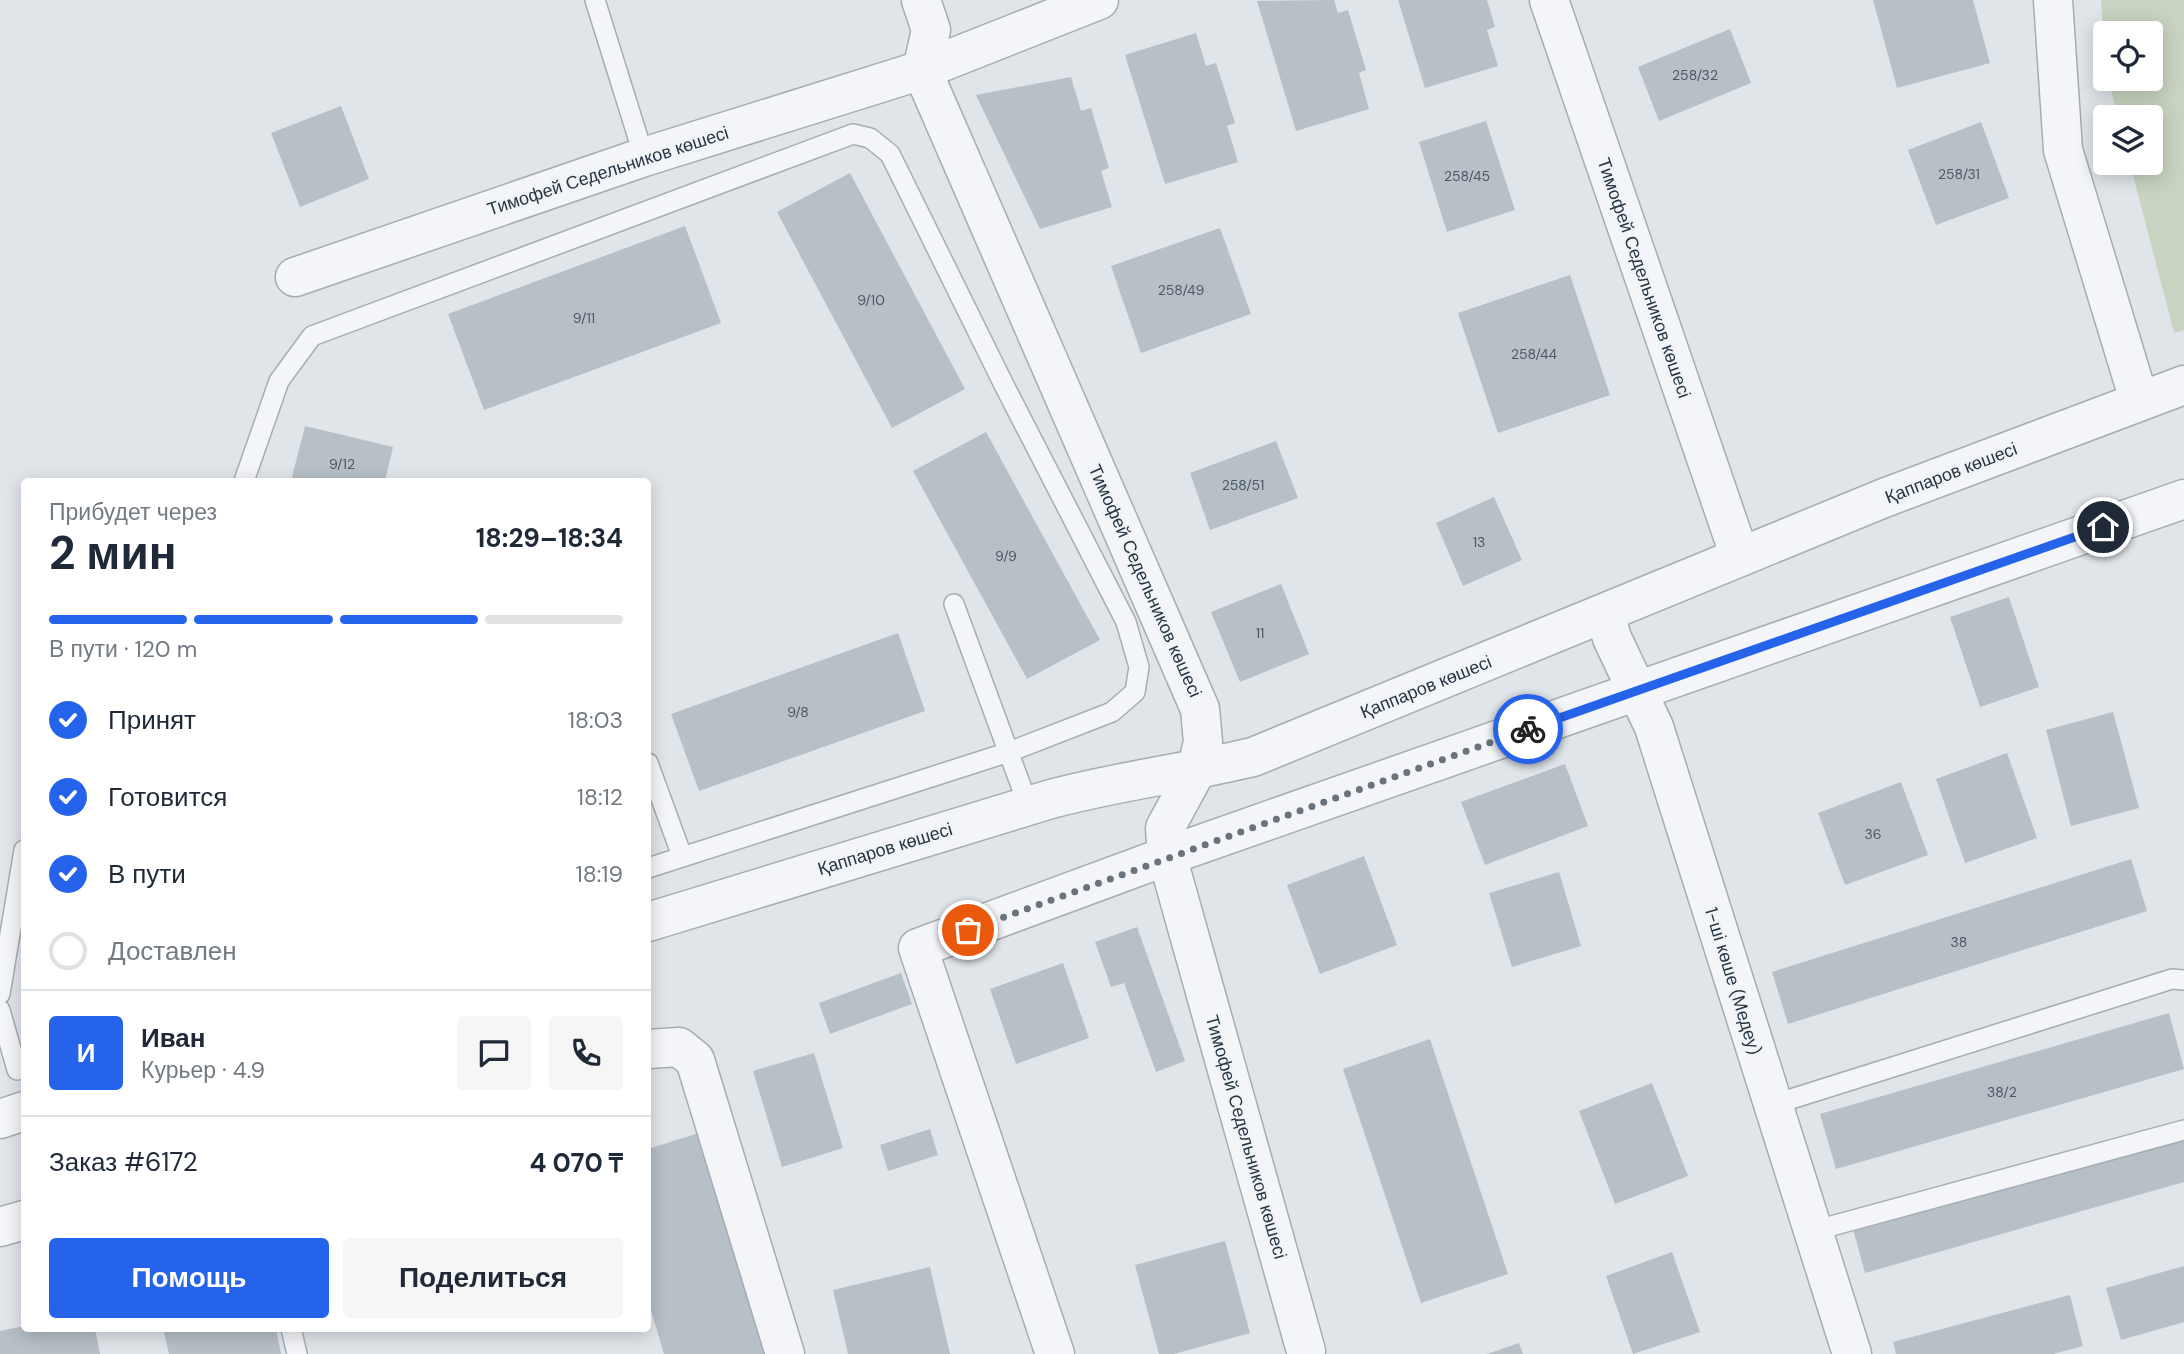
<!DOCTYPE html>
<html lang="ru">
<head>
<meta charset="utf-8">
<style>
	:root { --surface:#fff; --page:#f6f6f7; --text:#1f2937; --muted:#747a83; --line:#e0e1e3; --accent:#2563eb }
	body { margin:0; font-family:"DM Sans",sans-serif; background:var(--page); color:var(--text); height:100vh; display:flex; flex-direction:column; font-size:26px; white-space:nowrap }
	* { box-sizing:border-box; margin:0 }
	p { font-size:23px; color:var(--muted) }
	.icon { flex:none; width:38px; height:38px; fill:none; stroke:currentColor; stroke-width:2; stroke-linecap:round; stroke-linejoin:round }
	.map { position:relative; flex:1; overflow:hidden }
	.side { position:absolute; left:21px; top:478px; width:630px; height:854px; display:flex; flex-direction:column; background:var(--surface); border-radius:7px; box-shadow:0 4px 18px #0003 }
	.side>* { flex:none }
	.controls { position:absolute; left:2093px; top:21px; display:grid; gap:14px }
	.controls a { display:grid; place-items:center; width:70px; height:70px; border-radius:7px; background:var(--surface); box-shadow:0 4px 18px #0003; font-size:35px }
	.pin { position:absolute; display:grid; place-items:center; width:60px; height:60px; color:#fff; margin:-30px; border:4px solid #fff; border-radius:50%; box-shadow:0 2px 7px #0007 }
	.courier { position:absolute; display:grid; place-items:center; width:70px; height:70px; margin:-35px; border:5px solid #2563eb; border-radius:50%; background:#fff; color:#222; box-shadow:0 2px 9px #0007 }
	.overview em { font-style:normal; font-weight:700 }
	.overview div { display:flex; flex-direction:column-reverse }
	.overview { display:flex; align-items:center; justify-content:space-between; height:119px; padding:0 28px }
	h1 { font-size:46px; font-weight:700; line-height:52px }
	.bar { display:grid; grid-template-columns:repeat(4,1fr); gap:10px 7px; align-content:center; height:84px; padding:0 28px }
	.bar i { height:9px; border-radius:5px; background:var(--line) }
	.bar .current { background:var(--accent) }
	.bar p { grid-column:span 4 }
	.line { display:flex; align-items:center; gap:18px; padding:0 28px; border-top:2px solid var(--line) }
	.line div { flex:1 }
	.round { display:grid; place-items:center; flex:none; width:74px; height:74px; border-radius:7px; background:var(--page) }
	ol { padding:0 28px; list-style:none }
	li { display:flex; align-items:center; gap:21px; height:77px }
	li p { margin-inline-start:auto }
	li .icon { padding:7px; border-radius:50%; background:var(--accent); color:#fff; stroke-width:4 }
	li:last-child { color:var(--muted) }
	li i { width:38px; height:38px; border:4px solid var(--line); border-radius:50% }
	.action { display:flex; gap:14px; margin-top:auto; padding:14px 28px }
	.action a { flex:1; height:80px; border-radius:7px; background:var(--accent); color:#fff; font-size:28px; font-weight:700; line-height:80px; text-align:center }
	.action a+a { background:var(--page); color:var(--text) }
	.map>svg:first-child { display:block }
	.green { fill:#c8d4c1 }
	.building { fill:#b7bfc7 }
	.lines { fill:none; stroke-linecap:round; stroke-linejoin:round }
	.service-casing { stroke:#a5adb4; stroke-width:22 }
	.minor-casing { stroke:#a5adb4; stroke-width:41 }
	.tertiary-casing { stroke:#a5adb4; stroke-width:41 }
	.service { stroke:#f3f5f8; stroke-width:19 }
	.minor { stroke:#f3f5f8; stroke-width:38 }
	.tertiary { stroke:#f3f5f8; stroke-width:38 }
	.done { stroke:#68737d; stroke-width:7; stroke-dasharray:0 12.6 }
	.route { stroke:#2563eb; stroke-width:9 }
	.labels { text-anchor:middle; dominant-baseline:central; stroke-width:5; stroke-linejoin:round; paint-order:stroke }
	.number-label { font-size:14px; fill:#4c5863 }
	.street-label { font-size:18px; fill:#283542; stroke:#f0f4f7 }
</style>
</head>
<body>
<div class="map">
<svg width="2184" height="1354" viewBox="0 0 2184 1354">
	<rect width="100%" height="100%" fill="#e0e5ea"/>
	<path class="green" d="M 2101,0 L 2184,0 L 2184,330 L 2174,333 L 2130,163 L 2151,163 L 2151,117 L 2118,117 L 2108,79 L 2151,79 L 2151,33 L 2105,33 L 2105,67 Z"/>
	<path class="building" d="M 1334,0 L 1338,13 L 1348,10 L 1366,70 L 1359,73 L 1369,109 L 1296,131 L 1257,1 Z
		M 1398,0 L 1487,0 L 1495,27 L 1487,30 L 1498,66 L 1425,88 Z
		M 1873,0 L 1973,0 L 1990,63 L 1897,88 Z
		M 1730,29 L 1751,83 L 1659,121 L 1638,67 Z
		M 1196,33 L 1206,66 L 1216,63 L 1235,123 L 1227,126 L 1238,162 L 1165,184 L 1125,55 Z
		M 1071,77 L 1081,111 L 1091,108 L 1109,168 L 1101,171 L 1112,207 L 1040,229 L 976,95 Z
		M 341,106 L 369,179 L 300,207 L 271,133 Z
		M 1486,121 L 1515,210 L 1447,232 L 1419,142 Z
		M 1981,122 L 2009,198 L 1936,225 L 1908,150 Z
		M 850,173 L 965,389 L 892,428 L 777,212 Z
		M 685,226 L 721,323 L 484,410 L 448,314 Z
		M 1220,228 L 1251,314 L 1141,353 L 1111,266 Z
		M 1570,275 L 1610,395 L 1498,433 L 1458,313 Z
		M 305,426 L 393,447 L 385,481 L 291,481 Z
		M 986,432 L 1100,640 L 1027,679 L 913,471 Z
		M 1276,441 L 1298,498 L 1210,530 L 1190,473 Z
		M 1494,497 L 1522,560 L 1463,586 L 1436,523 Z
		M 1281,584 L 1309,654 L 1240,682 L 1211,612 Z
		M 2009,597 L 2039,687 L 1980,707 L 1950,617 Z
		M 898,633 L 925,711 L 699,791 L 671,714 Z
		M 2113,712 L 2139,808 L 2071,826 L 2046,730 Z
		M 2007,753 L 2037,838 L 1965,863 L 1936,779 Z
		M 1565,764 L 1588,826 L 1485,865 L 1461,802 Z
		M 1901,782 L 1928,855 L 1845,885 L 1818,813 Z
		M 1364,856 L 1397,945 L 1320,974 L 1287,885 Z
		M 2131,859 L 2147,911 L 1788,1024 L 1772,972 Z
		M 1559,872 L 1581,946 L 1512,967 L 1489,893 Z
		M 1137,927 L 1185,1061 L 1156,1072 L 1124,983 L 1111,987 L 1095,942 Z
		M 1063,963 L 1089,1038 L 1016,1064 L 990,989 Z
		M 901,973 L 912,1004 L 830,1034 L 819,1003 Z
		M 2169,1013 L 2184,1069 L 1836,1169 L 1820,1114 Z
		M 1430,1039 L 1508,1274 L 1421,1303 L 1343,1069 Z
		M 814,1053 L 843,1148 L 782,1167 L 753,1071 Z
		M 1652,1083 L 1688,1176 L 1615,1204 L 1579,1111 Z
		M 930,1129 L 938,1155 L 888,1171 L 880,1145 Z
		M 2184,1130 L 2184,1182 L 1865,1273 L 1852,1225 Z
		M 705,1131 L 774,1354 L 664,1354 L 648,1300 L 648,1149 Z
		M 1225,1241 L 1250,1333 L 1174,1354 L 1159,1354 L 1135,1265 Z
		M 1672,1252 L 1700,1332 L 1633,1354 L 1606,1276 Z
		M 2184,1266 L 2184,1322 L 2121,1340 L 2106,1288 Z
		M 930,1267 L 950,1354 L 848,1354 L 833,1290 Z
		M 2070,1295 L 2083,1346 L 2053,1354 L 1896,1354 L 1893,1342 Z
		M 24,1326 L 24,1328 L 95,1328 L 100,1354 L 0,1354 L 0,1331 Z
		M 163,1328 L 276,1328 L 281,1354 L 169,1354 Z
		M 1519,1343 L 1523,1354 L 1487,1354 Z"/>
	<g class="lines">
		<g class="service-casing">
			<path id="service" d="M 595,0 L 644,157
				M 244,481 L 279,381 L 312,336 L 853,134 L 870,138 L 890,154 L 1004,385 L 1126,622 L 1139,667 L 1135,692 L 1112,712 L 1009,752 L 648,868
				M 954,604 L 1028,805
				M 648,763 L 682,856
				M 0,994 L 24,850
				M 0,1010 L 17,1070 L 24,1068
				M 1772,1105 L 2172,979 L 2184,980
				M 1813,1231 L 2184,1130
				M 291,1328 L 297,1354"/>
		</g>
		<g class="minor-casing">
			<path id="minor" d="M 921,0 L 931,30 L 922,70 L 1200,709 L 1203,742 L 1196,771 L 1165,828 L 1167,856 L 1306,1351
				M 1549,0 L 1740,557
				M 2053,0 L 2063,150 L 2139,400
				M 295,277 L 644,157 L 922,70 L 1099,0
				M 1605,613 L 1612,638 L 1654,727 L 1852,1354
				M 648,1049 L 679,1047 L 695,1060 L 785,1354
				M 0,1227 L 24,1220
				M 1055,1354 L 918,948 L 1167,856 L 2184,499"/>
		</g>
		<g class="tertiary-casing">
			<path id="tertiary" d="M 648,922 L 1051,799 C 1118,781 1186,773 1253,757 L 1884,498 L 2184,385
				M 0,1119 L 24,1111"/>
		</g>
		<use href="#service" class="service"/>
		<use href="#minor" class="minor"/>
		<use href="#tertiary" class="tertiary"/>
	</g>
	<g class="lines">
		<path class="done" d="M 968,930 L 1528,729"/>
		<path class="route" d="M 1528,729 L 2103,527"/>
	</g>
	<g class="labels">
		<g class="number-label">
			<text x="1695" y="75">258/32</text>
			<text x="1959" y="174">258/31</text>
			<text x="1467" y="176">258/45</text>
			<text x="1181" y="290">258/49</text>
			<text x="871" y="300">9/10</text>
			<text x="584" y="318">9/11</text>
			<text x="1534" y="354">258/44</text>
			<text x="342" y="464">9/12</text>
			<text x="1243" y="485">258/51</text>
			<text x="1479" y="542">13</text>
			<text x="1006" y="556">9/9</text>
			<text x="1260" y="633">11</text>
			<text x="798" y="712">9/8</text>
			<text x="1873" y="834">36</text>
			<text x="1959" y="942">38</text>
			<text x="2002" y="1092">38/2</text>
		</g>
		<g class="street-label">
			<text transform="translate(608 171) rotate(-18)">Тимофей Седельников көшесі</text>
			<text transform="translate(1644 278) rotate(71)">Тимофей Седельников көшесі</text>
			<text transform="translate(1951 473) rotate(-21)">Қаппаров көшесі</text>
			<text transform="translate(1145 581) rotate(66)">Тимофей Седельников көшесі</text>
			<text transform="translate(1426 687) rotate(-22)">Қаппаров көшесі</text>
			<text transform="translate(885 849) rotate(-17)">Қаппаров көшесі</text>
			<text transform="translate(1733 981) rotate(73)">1-ші көше (Медеу)</text>
			<text transform="translate(1246 1137) rotate(74)">Тимофей Седельников көшесі</text>
		</g>
	</g>
</svg>
<div class="controls">
<a><svg class="icon" aria-label="locate" viewBox="0 0 24 24"><circle cx="12" cy="12" r="6"/><path d="M12 2v4M12 18v4M2 12h4M18 12h4"/></svg></a>
<a><svg class="icon" aria-label="layers" viewBox="0 0 24 24"><path d="M12 4l9 5-9 5-9-5zM3 14l9 5 9-5"/></svg></a>
</div>
<div class="pin" style="left:968px;top:930px;background:#ea580c"><svg class="icon" aria-label="bag" viewBox="0 0 24 24"><path d="M5 8h14l-1 12H6zM9 8a3 3 0 0 1 6 0"/></svg></div>
<div class="pin" style="left:2103px;top:527px;background:#1f2937"><svg class="icon" aria-label="home" viewBox="0 0 24 24"><path d="M3 11l9-7 9 7M6 9v11h12V9"/></svg></div>
<div class="courier" style="left:1528px;top:729px"><svg class="icon" aria-label="bike" viewBox="0 0 24 24"><circle cx="6" cy="16" r="4"/><circle cx="18" cy="16" r="4"/><path d="M6 16l4-8h5l3 8M10 8l3 8H6M13 5h3"/></svg></div>
<section class="side">
<div class="overview"><div><h1>2 мин</h1><p>Прибудет через</p></div><em>18:29–18:34</em></div>
<div class="bar"><i class="current"></i><i class="current"></i><i class="current"></i><i></i><p>В пути · 120 m</p></div>
<ol>
<li><svg class="icon" aria-label="check" viewBox="0 0 24 24"><path d="M5 12l5 5 9-10"/></svg>Принят<p>18:03</p></li>
<li><svg class="icon" aria-label="check" viewBox="0 0 24 24"><path d="M5 12l5 5 9-10"/></svg>Готовится<p>18:12</p></li>
<li><svg class="icon" aria-label="check" viewBox="0 0 24 24"><path d="M5 12l5 5 9-10"/></svg>В пути<p>18:19</p></li>
<li><i></i>Доставлен</li>
</ol>
<div class="line" style="height:126px"><b class="round" style="background:var(--accent);color:#fff">И</b><div><b>Иван</b><p>Курьер · 4.9</p></div><a class="round"><svg class="icon" aria-label="chat" viewBox="0 0 24 24"><path d="M4 5h16v11H9l-5 4z"/></svg></a><a class="round"><svg class="icon" aria-label="phone" viewBox="0 0 24 24"><path d="M5 4h4l2 5-3 2q2 4 5 5l2-3 5 2v4C11 20 4 13 5 4z"/></svg></a></div>
<div class="line" style="height:91px"><div>Заказ #6172</div><b>4 070 ₸</b></div>
<div class="action"><a>Помощь</a><a>Поделиться</a></div>
</section>
</div>
</body>
</html>
